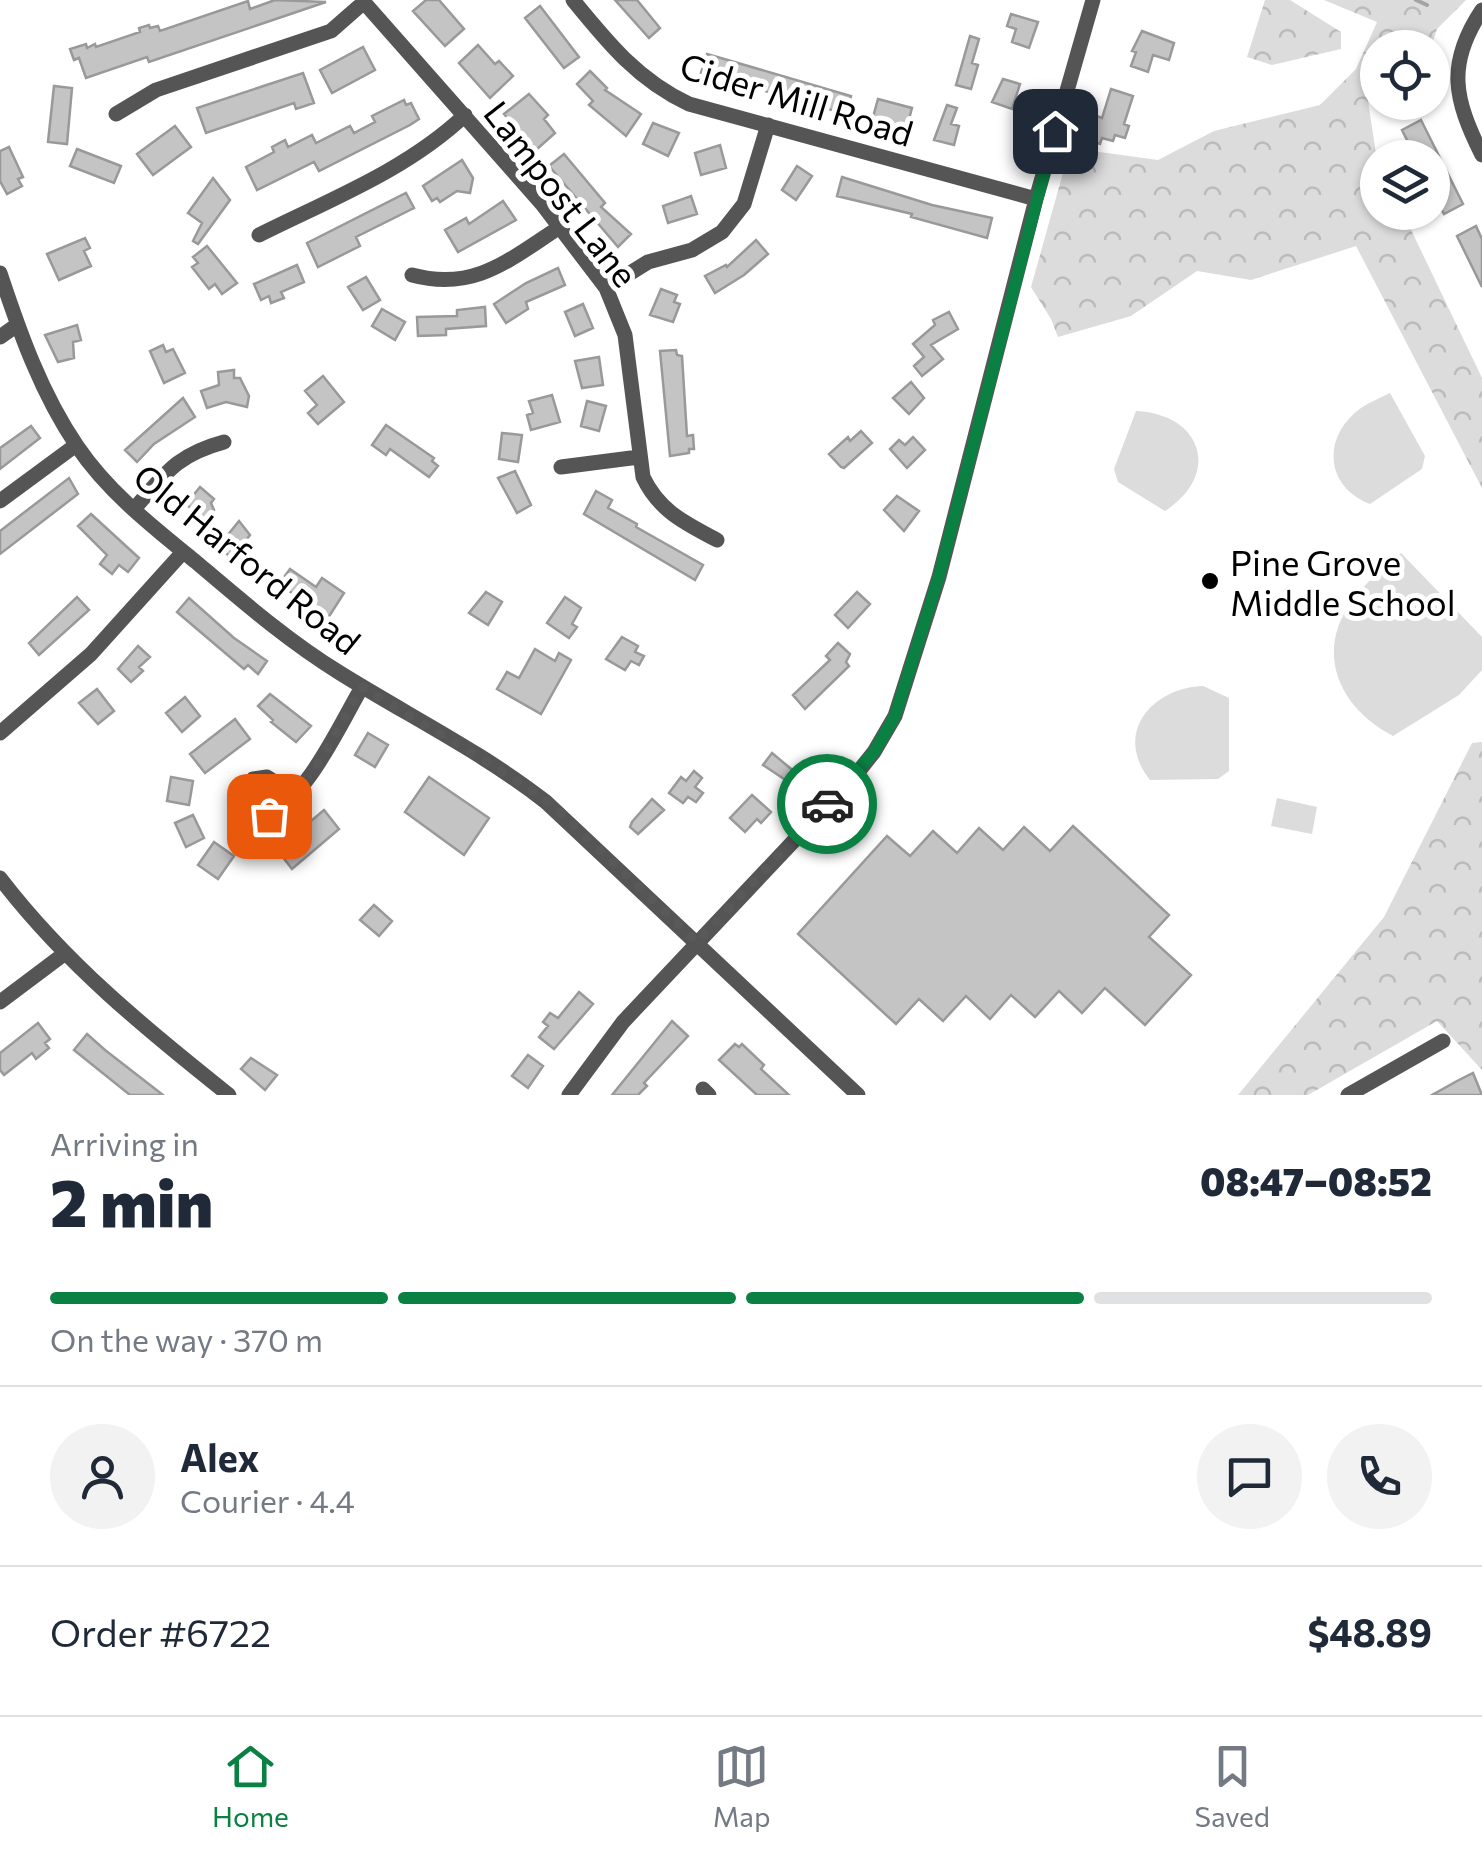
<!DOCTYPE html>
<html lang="en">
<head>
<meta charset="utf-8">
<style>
	:root { --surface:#fff; --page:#f2f2f3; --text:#1f2937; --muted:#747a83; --line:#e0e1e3; --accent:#0b8043 }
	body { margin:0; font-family:Commissioner,sans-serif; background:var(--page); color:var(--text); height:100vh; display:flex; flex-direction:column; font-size:38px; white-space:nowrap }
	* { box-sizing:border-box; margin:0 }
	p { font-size:32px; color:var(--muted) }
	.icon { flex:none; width:55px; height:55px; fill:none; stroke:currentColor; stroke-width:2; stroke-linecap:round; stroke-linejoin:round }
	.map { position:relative; height:1095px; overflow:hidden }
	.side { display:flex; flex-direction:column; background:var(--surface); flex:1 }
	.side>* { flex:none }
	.buttons { position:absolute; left:1360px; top:30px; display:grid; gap:20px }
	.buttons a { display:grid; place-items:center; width:90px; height:90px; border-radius:50%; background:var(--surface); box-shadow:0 2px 8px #0004; font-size:50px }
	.pin { position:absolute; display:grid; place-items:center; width:85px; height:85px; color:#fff; margin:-42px; border-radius:20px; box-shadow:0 5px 15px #0006 }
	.courier { position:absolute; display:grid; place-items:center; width:100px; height:100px; margin:-50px; border:8px solid #0b8043; border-radius:50%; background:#fff; color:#222; box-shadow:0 2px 12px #0007 }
	.summary em { font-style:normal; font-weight:800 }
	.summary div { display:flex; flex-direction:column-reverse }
	.summary { display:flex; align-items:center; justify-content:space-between; height:170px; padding:0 50px }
	h1 { font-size:65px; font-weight:800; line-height:75px }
	.bar { display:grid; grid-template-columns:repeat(4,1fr); gap:15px 10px; align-content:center; height:120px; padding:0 50px }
	.bar i { height:12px; border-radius:8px; background:var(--line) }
	.bar .on { background:var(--accent) }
	.bar p { grid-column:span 4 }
	.line { display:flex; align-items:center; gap:25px; padding:0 50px; border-top:2px solid var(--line) }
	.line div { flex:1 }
	.round { display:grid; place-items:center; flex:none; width:105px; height:105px; border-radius:52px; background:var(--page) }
	.tabs { display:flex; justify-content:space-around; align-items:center; height:140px; border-top:2px solid var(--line); background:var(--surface); font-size:28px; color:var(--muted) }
	.tabs a { display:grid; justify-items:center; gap:5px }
	.tabs .on { color:var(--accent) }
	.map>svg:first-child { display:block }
	.forest { fill:url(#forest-crowns) }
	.pitch { fill:#dcdcdc }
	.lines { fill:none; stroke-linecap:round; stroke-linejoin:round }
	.stream { stroke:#a3a3a3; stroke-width:4 }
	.building { fill:#c4c4c4; stroke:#999; stroke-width:2.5 }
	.minor { stroke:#555; stroke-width:15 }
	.done { stroke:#595959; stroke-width:10; stroke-dasharray:0 18 }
	.route { stroke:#0b8043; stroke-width:12 }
	.poi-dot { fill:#000; stroke:#fff; stroke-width:4 }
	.labels { text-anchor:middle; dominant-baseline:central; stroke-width:10; stroke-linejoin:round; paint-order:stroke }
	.street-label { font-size:35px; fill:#000; stroke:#fff }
	.poi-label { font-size:35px; fill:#000; stroke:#fff; text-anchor:start }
</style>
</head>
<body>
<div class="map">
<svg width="1482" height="1095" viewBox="0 0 1482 1095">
	<defs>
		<pattern id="forest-crowns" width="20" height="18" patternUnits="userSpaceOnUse" patternTransform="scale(2.5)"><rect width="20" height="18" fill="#dcdcdc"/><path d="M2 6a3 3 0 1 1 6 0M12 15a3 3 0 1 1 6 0" fill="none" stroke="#bbb"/></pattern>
	</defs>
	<rect width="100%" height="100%" fill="#fff"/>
	<path class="forest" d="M 1265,0 L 1290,0 L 1341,32 L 1341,49 L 1272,65 L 1247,57 Z
		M 1324,0 L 1466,0 L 1437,29 L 1431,47 L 1378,48 L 1377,97 L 1368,101 L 1377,160 L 1378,212 L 1403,213 L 1482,378 L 1482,488 L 1356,246 L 1251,280 L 1197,271 L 1131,316 L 1058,337 L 1051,319 L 1031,287 L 1070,148 L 1158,160 L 1214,131 L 1320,105 L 1356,69 L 1377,22 Z
		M 1482,742 L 1482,1070 L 1437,1021 L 1308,1095 L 1238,1095 L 1384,917 L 1472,743 Z"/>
	<path class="pitch" d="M 1390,393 L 1425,456 L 1422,469 L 1370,504 C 1324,486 1322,436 1361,408 C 1370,402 1380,398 1390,393 Z
		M 1136,411 C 1202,414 1222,474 1165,511 L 1118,482 L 1114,469 Z
		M 1401,553 L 1482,637 L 1482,670 L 1459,695 L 1393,736 C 1341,709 1314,655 1351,602 C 1365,583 1384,568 1401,553 Z
		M 1203,686 L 1229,698 L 1229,771 L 1218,779 L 1150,780 C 1113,734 1151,688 1203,686 Z
		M 1277,798 L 1317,807 L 1312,834 L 1271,826 Z"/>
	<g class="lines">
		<path class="stream" d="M 1416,0 L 1427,5"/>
	</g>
	<path class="building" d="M 275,0 L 326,2 L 149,62 L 147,57 L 86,78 L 79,58 L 74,60 L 70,49 L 86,44 L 87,48 L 95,44 L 96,47 L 140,32 L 139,28 L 149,25 L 150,28 L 158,26 L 160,31 L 248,1 L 250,9 Z
		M 426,0 L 439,0 L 464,29 L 445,46 L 413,11 Z
		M 615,0 L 637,0 L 660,28 L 649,38 Z
		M 540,6 L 579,57 L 564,68 L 525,18 Z
		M 1011,14 L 1038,22 L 1029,48 L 1012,42 L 1016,29 L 1007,26 Z
		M 1142,31 L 1174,43 L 1169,60 L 1153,55 L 1148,72 L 1131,66 L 1136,52 L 1132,51 Z
		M 970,36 L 979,39 L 972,63 L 978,65 L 971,89 L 956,85 Z
		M 478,45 L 495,64 L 499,61 L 513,76 L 490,98 L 459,63 Z
		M 363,47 L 375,70 L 332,93 L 320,70 Z
		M 707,54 L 851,96 L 846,114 L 701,73 Z
		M 590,71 L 607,88 L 605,90 L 641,114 L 626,136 L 589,105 L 593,101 L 577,84 Z
		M 303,73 L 314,103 L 296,109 L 294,103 L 206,133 L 197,108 Z
		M 1003,79 L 1020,84 L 1012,109 L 992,102 Z
		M 54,86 L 72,88 L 67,144 L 48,142 Z
		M 1111,89 L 1133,96 L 1124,124 L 1129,126 L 1125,138 L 1115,135 L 1113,141 L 1102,138 L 1100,144 L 1086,139 L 1094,115 L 1102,118 Z
		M 529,94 L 548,115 L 544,119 L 555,133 L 536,150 L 504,114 Z
		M 878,99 L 912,108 L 906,130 L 873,117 Z
		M 404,100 L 406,105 L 411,103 L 419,119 L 410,125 L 319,171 L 314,162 L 257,190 L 246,167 L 274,152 L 272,147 L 285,140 L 288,147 L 312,135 L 316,143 L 350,126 L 354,133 L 375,122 L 372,116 Z
		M 947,105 L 957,108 L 951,124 L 959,126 L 954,145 L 934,140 Z
		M 1421,120 L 1463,204 L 1444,214 L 1432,192 L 1432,158 L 1416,158 L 1402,130 Z
		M 653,123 L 679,133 L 668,156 L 643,144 Z
		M 175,126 L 191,147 L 153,175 L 137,154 Z
		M 720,145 L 726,168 L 701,175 L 695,153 Z
		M 9,147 L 23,177 L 18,179 L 22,186 L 7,194 L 0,181 L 0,151 Z
		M 77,149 L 121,166 L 114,183 L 70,166 Z
		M 564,154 L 605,203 L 601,207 L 631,234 L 618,247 L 549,166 Z
		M 462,160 L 473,178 L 470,193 L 457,191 L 440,202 L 437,198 L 432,201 L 423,186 Z
		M 797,166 L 812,176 L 796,200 L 782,190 Z
		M 842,177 L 932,205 L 992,218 L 987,238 L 911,217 L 912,214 L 837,196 Z
		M 213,178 L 230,200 L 198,244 L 193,241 L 202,223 L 188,213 Z
		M 406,193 L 414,208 L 356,237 L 360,246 L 318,267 L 307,243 Z
		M 691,196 L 697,214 L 668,223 L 663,206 Z
		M 503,201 L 516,220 L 458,252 L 445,230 L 466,218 L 469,224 Z
		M 1476,226 L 1482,239 L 1482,287 L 1457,236 Z
		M 85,238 L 90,248 L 84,251 L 91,266 L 59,280 L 47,254 Z
		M 756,240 L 768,254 L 744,275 L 715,293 L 705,276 L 726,265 L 727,267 Z
		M 207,246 L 237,283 L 222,294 L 215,284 L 209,289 L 192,267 L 198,263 L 193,257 Z
		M 297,265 L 304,282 L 281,292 L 284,298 L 271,303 L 269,296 L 261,300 L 254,284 Z
		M 558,268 L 565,285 L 526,302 L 528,309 L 506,323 L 494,304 L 526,283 Z
		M 366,277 L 380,300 L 363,310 L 348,287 Z
		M 661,289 L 677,295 L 674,302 L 680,304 L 673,322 L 650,315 Z
		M 583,304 L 593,328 L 575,336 L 565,312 Z
		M 485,307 L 486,326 L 446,329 L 446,335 L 418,336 L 417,317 L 457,316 L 457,310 Z
		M 382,309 L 405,322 L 395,340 L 372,326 Z
		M 949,312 L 958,329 L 931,345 L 943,359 L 922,376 L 914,366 L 924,357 L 913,344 L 935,325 L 933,320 Z
		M 77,325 L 81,340 L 73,342 L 74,358 L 58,362 L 45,335 Z
		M 163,345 L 166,352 L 173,349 L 185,373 L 164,383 L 150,351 Z
		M 676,350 L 677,355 L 682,356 L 687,436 L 693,435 L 694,449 L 689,449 L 689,453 L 670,456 L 660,351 Z
		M 599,357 L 603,385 L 582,388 L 575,361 Z
		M 234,370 L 234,378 L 240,378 L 249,396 L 247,407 L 226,402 L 207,408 L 201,391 L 219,385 L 218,372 Z
		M 323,376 L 344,402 L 318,424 L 308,413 L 317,405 L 305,391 Z
		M 911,382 L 924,398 L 909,414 L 893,398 Z
		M 552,395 L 560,422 L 531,430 L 527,415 L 533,413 L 529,401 Z
		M 183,398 L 195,417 L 154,444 L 137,462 L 125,450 Z
		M 587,401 L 606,406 L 599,431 L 581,426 Z
		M 386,425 L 434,458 L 432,461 L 438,466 L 429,477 L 390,449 L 386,455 L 372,445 Z
		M 31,426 L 40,438 L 0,469 L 0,448 Z
		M 861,431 L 872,443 L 844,468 L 841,467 L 829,454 L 848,437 L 850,441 Z
		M 502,433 L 522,435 L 518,462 L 499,459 Z
		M 913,437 L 925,450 L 907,468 L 890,449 L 899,440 L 905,445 Z
		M 515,471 L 531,505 L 517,513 L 498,478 Z
		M 69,478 L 78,494 L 0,554 L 0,531 Z
		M 200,487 L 214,499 L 211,503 L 214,510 L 205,521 L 186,504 Z
		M 596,491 L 612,500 L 608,508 L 637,524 L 636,527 L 703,565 L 695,580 L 584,514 Z
		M 897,496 L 919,511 L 904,531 L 884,510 Z
		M 91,514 L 139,558 L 128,572 L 119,565 L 112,574 L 100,564 L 107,555 L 78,526 Z
		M 239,521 L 250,535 L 232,558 L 218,547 Z
		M 290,569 L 316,587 L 322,578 L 344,593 L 328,618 L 279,584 Z
		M 486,592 L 502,602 L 488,625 L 469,613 Z
		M 857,592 L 870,604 L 848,628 L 835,615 Z
		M 77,597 L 89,610 L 39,655 L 29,643 Z
		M 565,597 L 581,608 L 572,624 L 577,627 L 569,638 L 547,623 Z
		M 189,598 L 234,638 L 267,661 L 258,674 L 248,665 L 244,669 L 177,612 Z
		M 622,637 L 638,646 L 635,652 L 644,656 L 639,665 L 631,661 L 625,670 L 606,659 Z
		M 838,643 L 850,654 L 846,662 L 849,666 L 805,709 L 793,695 L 830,660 L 826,656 Z
		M 138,646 L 150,657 L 139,667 L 143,671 L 131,682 L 118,669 Z
		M 535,649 L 555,661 L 559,653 L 571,660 L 541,714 L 497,689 L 507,672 L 519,678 Z
		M 97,689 L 114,711 L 98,724 L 79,703 Z
		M 270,694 L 311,726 L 296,742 L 271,722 L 273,720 L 258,706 Z
		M 185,697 L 200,716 L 182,732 L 166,713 Z
		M 235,719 L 250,739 L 205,773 L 190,754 Z
		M 368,733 L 388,745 L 375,767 L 355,755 Z
		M 772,753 L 802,778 L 796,787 L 763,765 Z
		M 694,771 L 702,778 L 695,787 L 703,793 L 696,802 L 688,797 L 683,803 L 669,793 L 681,777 L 686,781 Z
		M 171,777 L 193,781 L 189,805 L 167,801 Z
		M 429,777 L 489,818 L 464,855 L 405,812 Z
		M 752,795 L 771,812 L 761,823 L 757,819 L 745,832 L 730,818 Z
		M 652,799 L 664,810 L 638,834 L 630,827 L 632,822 Z
		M 324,810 L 339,829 L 292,869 L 278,851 L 307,829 L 305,826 Z
		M 193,815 L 204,838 L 186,847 L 175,823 Z
		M 1073,826 L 1169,915 L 1149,937 L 1191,975 L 1145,1025 L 1105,988 L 1082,1013 L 1059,991 L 1035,1017 L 1011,995 L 990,1019 L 966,996 L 943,1021 L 919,999 L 896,1024 L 798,934 L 887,836 L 910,856 L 933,831 L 957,853 L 979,828 L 1003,850 L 1024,827 L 1050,851 Z
		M 214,842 L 234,856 L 218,879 L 198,865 Z
		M 374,905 L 392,921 L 379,936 L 360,920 Z
		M 579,992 L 593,1004 L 554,1049 L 539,1037 L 548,1026 L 543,1022 L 550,1013 L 558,1018 Z
		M 672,1021 L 688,1036 L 644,1083 L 647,1086 L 638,1095 L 612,1095 Z
		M 38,1023 L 50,1039 L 45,1043 L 49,1048 L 36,1059 L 32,1053 L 4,1075 L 0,1070 L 0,1053 Z
		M 87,1034 L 105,1050 L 163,1095 L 130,1095 L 74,1050 Z
		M 735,1044 L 739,1047 L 742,1044 L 764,1065 L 761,1069 L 789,1095 L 757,1095 L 719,1060 Z
		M 528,1055 L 543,1066 L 528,1088 L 512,1076 Z
		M 251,1058 L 277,1075 L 265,1090 L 241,1069 Z
		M 1473,1073 L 1482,1095 L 1432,1095 L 1457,1081 Z"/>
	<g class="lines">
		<path class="minor" d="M 362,0 L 542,204 L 606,288 L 625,335 L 643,477 C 659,511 685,523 717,540
			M 573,0 C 608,43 638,80 689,104 L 1036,199
			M 1482,10 C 1446,64 1454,99 1482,155
			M 116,114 L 156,90 L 331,31 L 364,2
			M 259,235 C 329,200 407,170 465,115
			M 0,273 C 20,333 41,393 77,446 C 108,492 153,527 196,562 C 242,601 288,641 340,673 C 409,716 482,752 546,802 L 858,1095
			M 412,275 C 475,292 510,259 560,227
			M 606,288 L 648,262 L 692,250 L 722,232 L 744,204 L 768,125
			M 0,337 L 17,325
			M 561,467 L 639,457
			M 0,501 L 76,445
			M 134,509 C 165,474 176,455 224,442
			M 0,733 L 91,654 L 183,552
			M 294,794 L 267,777 L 253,779 L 242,796 L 243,807 L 261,818 C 304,806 340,724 362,687
			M 0,878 C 65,963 146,1029 229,1095
			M 0,1002 L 64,954
			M 703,1089 L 709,1095
			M 569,1095 L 623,1022 L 854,777 L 874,752 L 895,716 L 939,577 L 1036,199 L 1093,0
			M 1348,1095 L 1443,1041"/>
	</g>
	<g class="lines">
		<path class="done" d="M 269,816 C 313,787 336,730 362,687 L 529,788 L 560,812 L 697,942 L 827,804"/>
		<path class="route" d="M 827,804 L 874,752 L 895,716 L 939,576 L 1055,131"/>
	</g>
	<circle class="poi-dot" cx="1210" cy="581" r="10"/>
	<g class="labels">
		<g class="street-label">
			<text transform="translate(797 98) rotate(17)">Cider Mill Road</text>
			<text transform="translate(562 193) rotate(52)">Lampost Lane</text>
			<text transform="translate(248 558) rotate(39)">Old Harford Road</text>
		</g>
		<g class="poi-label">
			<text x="1230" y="561">Pine Grove<tspan x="1230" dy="40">Middle School</tspan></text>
		</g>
	</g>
</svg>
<div class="buttons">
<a><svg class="icon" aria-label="locate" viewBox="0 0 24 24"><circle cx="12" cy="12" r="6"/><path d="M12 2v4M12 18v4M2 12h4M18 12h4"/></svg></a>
<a><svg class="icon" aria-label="layers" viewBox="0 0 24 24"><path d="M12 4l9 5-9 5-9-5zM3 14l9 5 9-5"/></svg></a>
</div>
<div class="pin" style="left:269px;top:816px;background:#ea580c"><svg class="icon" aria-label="bag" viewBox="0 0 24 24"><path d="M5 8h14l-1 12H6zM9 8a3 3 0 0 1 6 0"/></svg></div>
<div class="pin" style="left:1055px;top:131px;background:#1f2937"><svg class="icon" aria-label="home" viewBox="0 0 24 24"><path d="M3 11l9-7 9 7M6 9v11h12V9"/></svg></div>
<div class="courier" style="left:827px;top:804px"><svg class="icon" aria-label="car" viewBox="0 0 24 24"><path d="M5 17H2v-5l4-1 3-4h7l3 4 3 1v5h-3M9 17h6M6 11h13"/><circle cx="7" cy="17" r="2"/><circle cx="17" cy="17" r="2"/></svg></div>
</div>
<section class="side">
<div class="summary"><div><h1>2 min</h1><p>Arriving in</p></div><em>08:47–08:52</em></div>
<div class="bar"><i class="on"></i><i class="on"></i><i class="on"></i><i></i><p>On the way · 370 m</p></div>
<div class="line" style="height:180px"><a class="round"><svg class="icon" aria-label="person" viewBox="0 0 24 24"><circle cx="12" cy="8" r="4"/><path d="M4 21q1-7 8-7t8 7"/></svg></a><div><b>Alex</b><p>Courier · 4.4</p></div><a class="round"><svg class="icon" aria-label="chat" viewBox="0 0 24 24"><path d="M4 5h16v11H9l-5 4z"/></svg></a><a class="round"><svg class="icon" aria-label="phone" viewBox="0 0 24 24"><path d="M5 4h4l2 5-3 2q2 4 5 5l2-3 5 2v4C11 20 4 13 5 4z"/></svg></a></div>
<div class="line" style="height:130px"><div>Order #6722</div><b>$48.89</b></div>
</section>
<nav class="tabs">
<a class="on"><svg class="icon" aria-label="home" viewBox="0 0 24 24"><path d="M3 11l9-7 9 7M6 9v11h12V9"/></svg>Home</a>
<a><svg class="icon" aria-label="map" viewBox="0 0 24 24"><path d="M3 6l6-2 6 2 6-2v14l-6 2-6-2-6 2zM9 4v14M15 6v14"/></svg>Map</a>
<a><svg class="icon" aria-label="saved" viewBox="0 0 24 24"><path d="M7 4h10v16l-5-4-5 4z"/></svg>Saved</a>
</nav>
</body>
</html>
